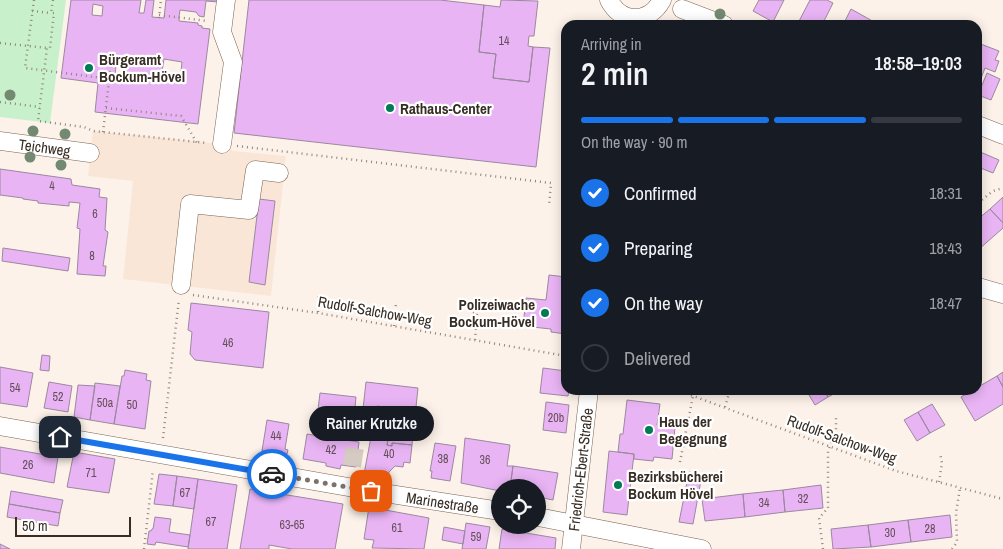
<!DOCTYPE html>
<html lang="en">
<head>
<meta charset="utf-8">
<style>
	:root { --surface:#171b24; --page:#242831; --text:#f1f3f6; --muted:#9ea1a6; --line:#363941; --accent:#1a73e8 }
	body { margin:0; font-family:"Archivo Narrow",sans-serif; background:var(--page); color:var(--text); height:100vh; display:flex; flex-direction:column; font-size:19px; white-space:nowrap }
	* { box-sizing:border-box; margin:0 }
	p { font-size:16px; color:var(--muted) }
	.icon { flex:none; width:28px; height:28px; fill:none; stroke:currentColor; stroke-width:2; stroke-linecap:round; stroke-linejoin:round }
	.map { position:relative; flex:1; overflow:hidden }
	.side { position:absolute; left:561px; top:20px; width:421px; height:375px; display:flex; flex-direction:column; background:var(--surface); border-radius:15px; box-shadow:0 2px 12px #0003 }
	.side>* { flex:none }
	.buttons { position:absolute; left:491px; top:479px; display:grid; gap:10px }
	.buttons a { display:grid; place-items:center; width:55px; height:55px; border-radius:50%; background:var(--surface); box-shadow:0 2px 12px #0003; font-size:25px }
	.scale { position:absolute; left:15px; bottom:12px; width:116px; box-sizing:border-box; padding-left:5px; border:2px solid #372d25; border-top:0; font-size:14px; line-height:18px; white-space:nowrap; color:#372d25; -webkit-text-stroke:4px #fff; paint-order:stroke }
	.pin { position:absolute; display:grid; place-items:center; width:42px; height:42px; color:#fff; margin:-21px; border-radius:10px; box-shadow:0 2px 8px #0006 }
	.courier { position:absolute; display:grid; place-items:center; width:50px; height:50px; margin:-25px; border:4px solid #1a73e8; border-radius:50%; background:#fff; color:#222; box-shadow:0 1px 6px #0007 }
	.bubble { position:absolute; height:35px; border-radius:18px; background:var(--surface); box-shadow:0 2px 12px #0003; font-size:16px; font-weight:600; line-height:35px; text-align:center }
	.head em { font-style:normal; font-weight:600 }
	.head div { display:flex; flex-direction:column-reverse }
	.head { display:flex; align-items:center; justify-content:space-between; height:85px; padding:0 20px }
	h1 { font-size:32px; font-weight:600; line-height:38px }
	.bar { display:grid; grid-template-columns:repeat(4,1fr); gap:8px 5px; align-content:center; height:60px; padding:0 20px }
	.bar i { height:6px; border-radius:4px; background:var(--line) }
	.bar .on { background:var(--accent) }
	.bar p { grid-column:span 4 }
	ol { padding:0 20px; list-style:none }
	li { display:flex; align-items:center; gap:15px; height:55px }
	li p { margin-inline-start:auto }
	li .icon { padding:5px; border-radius:50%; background:var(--accent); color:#fff; stroke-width:4 }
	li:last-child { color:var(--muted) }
	li i { width:28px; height:28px; border:2px solid var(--line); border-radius:50% }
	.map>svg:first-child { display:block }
	.built { fill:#fae6d6 }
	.green { fill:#c8f1cb }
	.building { fill:#e9b4f4; stroke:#9b88a0; fill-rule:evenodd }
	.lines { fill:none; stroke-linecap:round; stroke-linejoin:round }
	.minor-tunnel { stroke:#d5cbc2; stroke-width:18; stroke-dasharray:18 9; stroke-linecap:butt }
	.minor-casing { stroke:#7c6452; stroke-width:19 }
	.path { stroke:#91867e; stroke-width:2.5; stroke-dasharray:1 4; stroke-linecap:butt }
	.minor { stroke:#fff; stroke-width:18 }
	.tree { fill:#738971 }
	.done { stroke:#7c726a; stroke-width:5; stroke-dasharray:0 9 }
	.route { stroke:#1a73e8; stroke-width:6 }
	.poi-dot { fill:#007a57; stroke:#fff; stroke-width:2 }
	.labels { text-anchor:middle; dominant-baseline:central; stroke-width:4.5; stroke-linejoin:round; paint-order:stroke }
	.number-label { font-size:12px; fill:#644f59 }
	.poi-label { font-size:15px; font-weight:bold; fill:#372d25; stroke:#fff; text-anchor:start }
	.street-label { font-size:15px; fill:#372d25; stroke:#fff }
</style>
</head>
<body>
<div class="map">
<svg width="1003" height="549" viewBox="0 0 1003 549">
	<rect width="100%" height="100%" fill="#fdf2e9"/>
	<path class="built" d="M 93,131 L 222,144 L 233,151 L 286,156 L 271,296 L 123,279 L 133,181 L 88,176 Z"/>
	<path class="green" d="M 0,0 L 66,0 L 50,123 L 0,117 Z"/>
	<path class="building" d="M 71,0 L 141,0 L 139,13 L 144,13 L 146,0 L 154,0 L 152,17 L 164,18 L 166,0 L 218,0 L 218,2 L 206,1 L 204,17 L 199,16 L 196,12 L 180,10 L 179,17 L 179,21 L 198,23 L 198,25 L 202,26 L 202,28 L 210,29 L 198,124 L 95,112 L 98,83 L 61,78 ZM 93,4 L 103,6 L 102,16 L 92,15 ZM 117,56 L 127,57 L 125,76 L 115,75 ZM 164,59 L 182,62 L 180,81 L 161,78 Z
		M 249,0 L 440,0 L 484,5 L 479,52 L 496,54 L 493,78 L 529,82 L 533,47 L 550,48 L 536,167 L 234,133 Z
		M 501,0 L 538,1 L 534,36 L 529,36 L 528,46 L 533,47 L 529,82 L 493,78 L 496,54 L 479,52 L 484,5 L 500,7 Z
		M 759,0 L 784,0 L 773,22 L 753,11 Z
		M 810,0 L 827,0 L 833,3 L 822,25 L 797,25 Z
		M 851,9 L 876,23 L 875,25 L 843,25 Z
		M 978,43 L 999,51 L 995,60 L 999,61 L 995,72 L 985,68 L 978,86 Z
		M 987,73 L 1000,79 L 991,100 L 978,95 Z
		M 978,151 L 999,160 L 993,173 L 978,167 Z
		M 0,169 L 71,179 L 72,185 L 100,189 L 99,197 L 107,198 L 105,230 L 108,232 L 103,266 L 106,266 L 105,276 L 77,274 L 80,229 L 77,228 L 80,203 L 69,202 L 69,206 L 38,203 L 38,201 L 23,199 L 23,198 L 0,195 Z
		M 1003,197 L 1003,223 L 990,209 Z
		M 259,199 L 275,201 L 265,285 L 249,282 Z
		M 990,209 L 1003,223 L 1003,228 L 978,250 L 978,219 Z
		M 3,248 L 70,258 L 68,271 L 2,261 Z
		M 549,275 L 566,277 L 566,334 L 551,332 L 551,329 L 523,326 L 526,298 L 546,300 Z
		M 191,303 L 269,312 L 263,368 L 195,360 L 190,354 L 192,332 L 188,330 Z
		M 42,355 L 50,356 L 49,371 L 40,370 Z
		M 0,367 L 33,373 L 27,407 L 0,403 Z
		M 543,368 L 566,371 L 566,390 L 569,390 L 568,396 L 540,393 Z
		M 125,370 L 147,374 L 146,380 L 151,381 L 145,429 L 114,424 L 122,376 L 124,376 Z
		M 1003,372 L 1003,387 L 997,376 Z
		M 997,376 L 1003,387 L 1003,404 L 975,421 L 961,397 L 973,390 L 978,390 L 978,387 Z
		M 49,382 L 72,386 L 68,412 L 44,408 Z
		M 366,382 L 418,388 L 412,445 L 392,443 L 392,446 L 387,445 L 392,408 L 377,406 L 374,437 L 360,436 Z
		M 95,383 L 120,386 L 114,424 L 90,420 Z
		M 78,385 L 95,386 L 90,420 L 74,417 Z
		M 806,390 L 824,390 L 828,397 L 815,405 Z
		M 824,390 L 841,390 L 828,397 Z
		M 320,393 L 356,397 L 353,428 L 335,426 L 332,438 L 315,435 Z
		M 627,400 L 660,404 L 657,425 L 675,427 L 672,459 L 654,457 L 653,461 L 634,459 L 634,454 L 618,452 L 620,434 L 623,434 Z
		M 546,402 L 569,405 L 566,433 L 543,430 Z
		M 932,404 L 945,425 L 930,433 L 918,412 Z
		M 918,412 L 930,433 L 917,441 L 904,420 Z
		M 267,420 L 289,424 L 285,449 L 288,450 L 287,454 L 262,451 Z
		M 307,434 L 359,442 L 356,467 L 341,465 L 340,469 L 326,466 L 326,463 L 303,459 Z
		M 371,437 L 388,440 L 387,445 L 392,446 L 392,443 L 412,445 L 410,463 L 404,462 L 403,467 L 395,466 L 389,472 L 388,478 L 364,474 Z
		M 465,438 L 510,445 L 507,466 L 513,466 L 510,488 L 500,488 L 500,491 L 461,483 Z
		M 435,443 L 456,446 L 450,481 L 431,478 L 432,471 L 430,471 Z
		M 0,447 L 58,457 L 54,483 L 0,473 Z
		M 609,451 L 634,454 L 627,515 L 603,512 Z
		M 74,452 L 115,459 L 109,493 L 67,487 Z
		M 513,466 L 558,473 L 553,500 L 538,497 L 538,488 L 510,488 Z
		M 689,472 L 702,475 L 693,524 L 679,522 Z
		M 159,474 L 177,476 L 173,506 L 154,504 Z
		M 177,476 L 198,479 L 194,509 L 173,506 Z
		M 198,479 L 237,485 L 227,549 L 188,549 Z
		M 821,485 L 823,508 L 785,512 L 783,490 Z
		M 250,489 L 343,504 L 335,549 L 292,549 L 269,545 L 269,549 L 240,549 Z
		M 783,490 L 785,512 L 745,517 L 743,494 Z
		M 11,491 L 63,500 L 60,513 L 9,504 Z
		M 743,494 L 745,517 L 705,521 L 702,499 Z
		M 9,504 L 60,513 L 58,526 L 7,517 Z
		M 369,507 L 429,518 L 424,549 L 372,548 L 374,540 L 364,539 Z
		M 950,515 L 952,537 L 911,542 L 908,520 Z
		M 155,517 L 171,519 L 169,532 L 190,535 L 188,547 L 156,542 L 155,545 L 147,544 L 149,531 L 151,531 L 152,529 L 153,529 Z
		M 908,520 L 911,542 L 871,547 L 868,525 Z
		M 466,523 L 490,527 L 486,549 L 462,549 Z
		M 868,525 L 871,547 L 833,549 L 831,529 Z
		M 444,527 L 465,531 L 463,544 L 442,540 Z
		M 502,529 L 556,538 L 555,549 L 499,549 Z
		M 0,544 L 10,549 L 0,549 Z"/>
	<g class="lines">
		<path class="minor-tunnel" d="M 352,466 L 356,441"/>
		<g class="minor-casing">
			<g id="minor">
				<path d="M 609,0 C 621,24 649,24 662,0"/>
				<path d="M 682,9 L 724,25"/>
				<path d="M 978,125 L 1003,135"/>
				<path id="s1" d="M 0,141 L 90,153"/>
				<path d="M 222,144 L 233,62 L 222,32 L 226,0"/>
				<path d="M 181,285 L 190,204 L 249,210 L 255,170 L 279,173"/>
				<path d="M 978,287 L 1003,294"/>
				<path id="s2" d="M 0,426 L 371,491 L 500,511"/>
				<path d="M 538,517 L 702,549"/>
				<path id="s3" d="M 571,549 L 589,390"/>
			</g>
		</g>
		<path class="path" d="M 34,0 L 25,68 L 110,79
			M 53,0 L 51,13 L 54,13 L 50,48 L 47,48 L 38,121 L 84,127 L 93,131 L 207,143
			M 32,11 L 51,13
			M 159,15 L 207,21
			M 159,18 L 161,0
			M 0,43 L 47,48
			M 0,102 L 40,107
			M 106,108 L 181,116 L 197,143
			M 103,132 L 112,56
			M 237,146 L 551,183 L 549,206
			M 978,203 L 993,191 L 1003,188
			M 193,295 L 318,313 L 566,356
			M 318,312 L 319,292
			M 473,312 L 477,313 L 475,340
			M 394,326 L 396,303
			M 677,390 L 896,471 L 1003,499
			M 725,407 L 730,390
			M 163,438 L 179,299
			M 680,462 L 693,396
			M 939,482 L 942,463 L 940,453
			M 144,549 L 153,470
			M 823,549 L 819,518 L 828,508 L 828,451 L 836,431 L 836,417
			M 952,549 L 957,542 L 956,513 L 960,488"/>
		<use href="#minor" class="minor"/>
	</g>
	<g class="tree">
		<circle cx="720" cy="14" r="5.5"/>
		<circle cx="10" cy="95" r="5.5"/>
		<circle cx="33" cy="131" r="5.5"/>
		<circle cx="65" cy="134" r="5.5"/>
		<circle cx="30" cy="157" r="5.5"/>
		<circle cx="61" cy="165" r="5.5"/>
	</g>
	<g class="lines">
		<path class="done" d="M 272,474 L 371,491"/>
		<path class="route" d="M 60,437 L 272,474"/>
	</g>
	<g class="poi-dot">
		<circle cx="89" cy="68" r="5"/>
		<circle cx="390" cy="108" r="5"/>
		<circle cx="545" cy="313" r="5"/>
		<circle cx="649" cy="430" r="5"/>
		<circle cx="618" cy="485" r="5"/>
	</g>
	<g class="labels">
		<g class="number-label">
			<text x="504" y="41">14</text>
			<text x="52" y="186">4</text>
			<text x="95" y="214">6</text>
			<text x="92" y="256">8</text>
			<text x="228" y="343">46</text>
			<text x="15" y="388">54</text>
			<text x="58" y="397">52</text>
			<text x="105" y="403">50a</text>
			<text x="132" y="405">50</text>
			<text x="556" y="418">20b</text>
			<text x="276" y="436">44</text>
			<text x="331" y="450">42</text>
			<text x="389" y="454">40</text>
			<text x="443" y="459">38</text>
			<text x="485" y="460">36</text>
			<text x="28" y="465">26</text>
			<text x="91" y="473">71</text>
			<text x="185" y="493">67</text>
			<text x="803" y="499">32</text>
			<text x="764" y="503">34</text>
			<text x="211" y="522">67</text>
			<text x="292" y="525">63-65</text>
			<text x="397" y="528">61</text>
			<text x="930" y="529">28</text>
			<text x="890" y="533">30</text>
			<text x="476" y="537">59</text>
		</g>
		<g class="poi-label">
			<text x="99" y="59">Bürgeramt<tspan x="99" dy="17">Bockum-Hövel</tspan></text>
			<text x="400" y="108">Rathaus-Center</text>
			<text x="535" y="304" text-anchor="end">Polizeiwache<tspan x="535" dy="17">Bockum-Hövel</tspan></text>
			<text x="659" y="421">Haus der<tspan x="659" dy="17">Begegnung</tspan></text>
			<text x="628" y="476">Bezirksbücherei<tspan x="628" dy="17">Bockum Hövel</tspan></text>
		</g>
		<g class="street-label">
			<text stroke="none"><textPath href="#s1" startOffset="45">Teichweg</textPath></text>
			<text transform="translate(375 311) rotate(10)">Rudolf-Salchow-Weg</text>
			<text transform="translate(842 439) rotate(20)">Rudolf-Salchow-Weg</text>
			<text stroke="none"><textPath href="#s3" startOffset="80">Friedrich-Ebert-Straße</textPath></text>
			<text stroke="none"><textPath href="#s2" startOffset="449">Marinestraße</textPath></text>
		</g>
	</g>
</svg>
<div class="buttons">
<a><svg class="icon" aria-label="locate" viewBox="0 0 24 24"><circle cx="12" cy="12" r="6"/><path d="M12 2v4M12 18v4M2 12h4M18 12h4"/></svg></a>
</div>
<div class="scale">50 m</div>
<div class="pin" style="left:371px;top:491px;background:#ea580c"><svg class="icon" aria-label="bag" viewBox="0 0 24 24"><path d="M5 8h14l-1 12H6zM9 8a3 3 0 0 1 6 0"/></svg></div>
<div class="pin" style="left:60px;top:437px;background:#1f2937"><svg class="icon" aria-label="home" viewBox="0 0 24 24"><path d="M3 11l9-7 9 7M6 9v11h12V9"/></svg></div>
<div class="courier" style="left:272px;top:474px"><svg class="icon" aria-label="car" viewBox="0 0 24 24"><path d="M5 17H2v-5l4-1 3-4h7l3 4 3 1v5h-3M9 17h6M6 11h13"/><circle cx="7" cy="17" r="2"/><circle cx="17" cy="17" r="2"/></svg></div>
<div class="bubble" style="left:309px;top:406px;width:125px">Rainer Krutzke</div>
<section class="side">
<div class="head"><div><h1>2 min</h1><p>Arriving in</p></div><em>18:58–19:03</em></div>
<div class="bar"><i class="on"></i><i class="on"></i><i class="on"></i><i></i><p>On the way · 90 m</p></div>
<ol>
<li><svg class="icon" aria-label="check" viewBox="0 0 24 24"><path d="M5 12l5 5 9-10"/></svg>Confirmed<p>18:31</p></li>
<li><svg class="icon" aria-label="check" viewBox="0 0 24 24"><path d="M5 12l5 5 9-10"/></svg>Preparing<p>18:43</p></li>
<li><svg class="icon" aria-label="check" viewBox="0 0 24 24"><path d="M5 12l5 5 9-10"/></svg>On the way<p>18:47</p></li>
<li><i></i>Delivered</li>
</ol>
</section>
</div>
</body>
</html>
